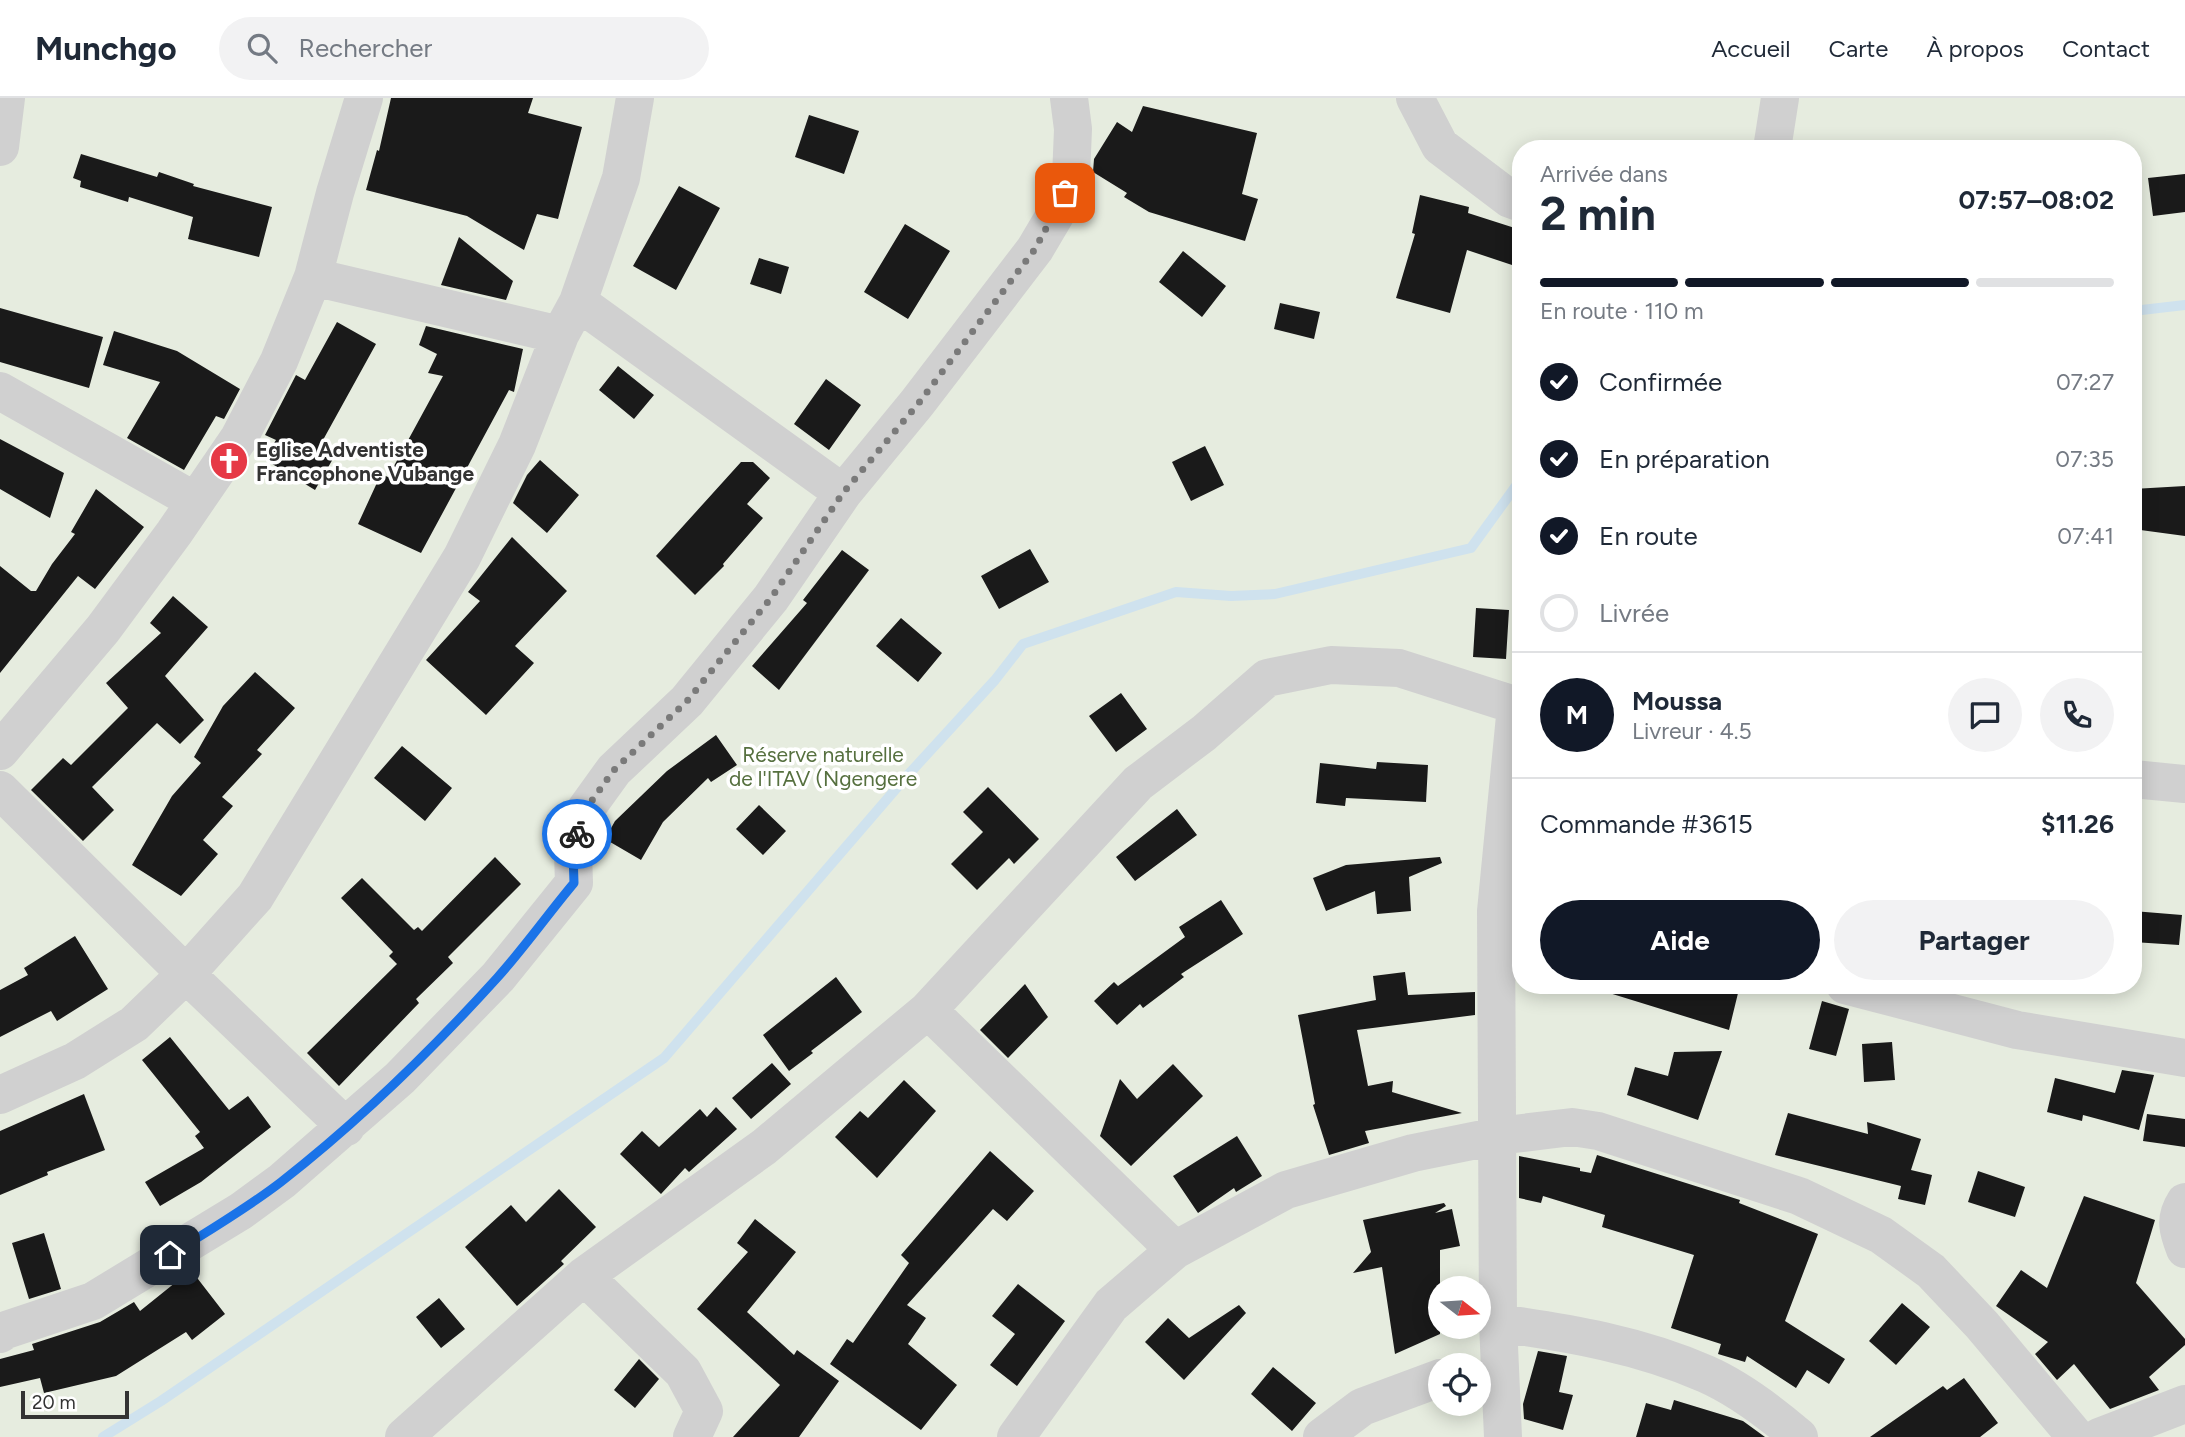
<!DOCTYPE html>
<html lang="fr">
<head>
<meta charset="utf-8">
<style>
	:root { --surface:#fff; --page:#f2f2f3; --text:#1f2937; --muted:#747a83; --line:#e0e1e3; --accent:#111827 }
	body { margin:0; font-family:Figtree,sans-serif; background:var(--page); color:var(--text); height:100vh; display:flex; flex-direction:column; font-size:26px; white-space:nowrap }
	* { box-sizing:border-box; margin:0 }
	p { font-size:23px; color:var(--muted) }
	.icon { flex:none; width:38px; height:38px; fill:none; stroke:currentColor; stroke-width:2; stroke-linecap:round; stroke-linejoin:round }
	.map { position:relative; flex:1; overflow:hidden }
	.details { position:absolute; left:1512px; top:42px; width:630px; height:854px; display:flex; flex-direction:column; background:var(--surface); border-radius:28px; box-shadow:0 4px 18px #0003 }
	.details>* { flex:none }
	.needle { width:46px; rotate:107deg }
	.buttons { position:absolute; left:1428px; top:1178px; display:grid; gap:14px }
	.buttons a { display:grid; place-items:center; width:63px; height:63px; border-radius:50%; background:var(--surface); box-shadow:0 4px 18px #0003; font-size:35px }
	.scale { position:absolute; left:21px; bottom:18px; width:108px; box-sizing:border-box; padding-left:7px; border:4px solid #333; border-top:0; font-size:19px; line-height:24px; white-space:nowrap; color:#333; -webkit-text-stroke:5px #fff; paint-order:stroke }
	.pin { position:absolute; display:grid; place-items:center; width:60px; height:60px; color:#fff; margin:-30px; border-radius:14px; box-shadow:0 4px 10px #0006 }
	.courier { position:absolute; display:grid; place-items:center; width:70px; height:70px; margin:-35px; border:5px solid #1a73e8; border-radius:50%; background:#fff; color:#222; box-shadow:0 2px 9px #0007 }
	.summary em { font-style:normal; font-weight:700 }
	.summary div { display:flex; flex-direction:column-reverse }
	.summary { display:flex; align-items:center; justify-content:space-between; height:119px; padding:0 28px }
	h1 { font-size:46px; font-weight:700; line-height:52px }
	.bar { display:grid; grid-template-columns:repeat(4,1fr); gap:10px 7px; align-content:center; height:84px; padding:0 28px }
	.bar i { height:9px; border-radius:5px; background:var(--line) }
	.bar .current { background:var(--accent) }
	.bar p { grid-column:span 4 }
	.line { display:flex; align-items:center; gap:18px; padding:0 28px; border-top:2px solid var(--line) }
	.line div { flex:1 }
	.round { display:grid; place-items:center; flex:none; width:74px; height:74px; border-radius:37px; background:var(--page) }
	ol { padding:0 28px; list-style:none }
	li { display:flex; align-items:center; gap:21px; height:77px }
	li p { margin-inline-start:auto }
	li .icon { padding:7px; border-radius:50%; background:var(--accent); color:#fff; stroke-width:4 }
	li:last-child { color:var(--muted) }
	li i { width:38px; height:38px; border:4px solid var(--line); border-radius:50% }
	.cta { display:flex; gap:14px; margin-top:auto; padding:14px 28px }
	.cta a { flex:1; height:80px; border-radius:42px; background:var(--accent); color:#fff; font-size:28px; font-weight:700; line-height:80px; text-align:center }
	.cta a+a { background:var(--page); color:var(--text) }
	header { display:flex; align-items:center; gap:42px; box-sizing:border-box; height:98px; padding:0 35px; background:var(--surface); border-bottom:2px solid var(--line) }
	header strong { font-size:33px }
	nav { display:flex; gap:38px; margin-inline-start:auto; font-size:24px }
	.search { width:490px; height:63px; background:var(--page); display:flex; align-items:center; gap:18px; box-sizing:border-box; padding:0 24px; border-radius:38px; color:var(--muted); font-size:26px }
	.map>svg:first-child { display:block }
	.green { fill:#e6ecdf; fill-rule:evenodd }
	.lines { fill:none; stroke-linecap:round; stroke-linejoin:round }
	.stream { stroke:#cfe2ee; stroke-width:10 }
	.building { fill:#1a1a1a }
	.minor { stroke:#d0d0d0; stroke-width:38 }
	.done { stroke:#7a7a7a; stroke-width:7; stroke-dasharray:0 12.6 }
	.route { stroke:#1a73e8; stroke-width:9 }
	.labels { text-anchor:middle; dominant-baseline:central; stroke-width:7; stroke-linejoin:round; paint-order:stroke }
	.poi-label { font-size:21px; font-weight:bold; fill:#333; stroke:#fff; text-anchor:start }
	.park-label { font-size:21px; fill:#56703f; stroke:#fff }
</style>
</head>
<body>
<header>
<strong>Munchgo</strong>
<div class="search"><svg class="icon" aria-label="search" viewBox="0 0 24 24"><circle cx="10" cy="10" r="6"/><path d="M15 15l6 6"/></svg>Rechercher</div>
<nav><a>Accueil</a><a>Carte</a><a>À propos</a><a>Contact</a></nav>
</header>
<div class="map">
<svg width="2185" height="1339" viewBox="0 0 2185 1339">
	<rect width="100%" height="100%" fill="#fff"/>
	<path class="green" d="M 0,0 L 2185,0 L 2185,1339 L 0,1339 ZM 1521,51 L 2133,51 L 2133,887 L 1521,887 ZM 1440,1190 L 1479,1190 L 1479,1228 L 1440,1228 ZM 1440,1267 L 1479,1267 L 1479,1306 L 1440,1306 Z"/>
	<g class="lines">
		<path class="stream" d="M 2133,213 L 2185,207
			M 103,1339 L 161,1303 L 664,960 L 907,678 L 995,582 L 1023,546 L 1176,494 L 1231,498 L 1275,496 L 1471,450 L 1521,381"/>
	</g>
	<path class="building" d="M 391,0 L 533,0 L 528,15 L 582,29 L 558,121 L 537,116 L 524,152 L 467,118 L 366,92 L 377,52 L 379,53 Z
		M 1143,8 L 1257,35 L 1242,96 L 1258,101 L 1245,143 L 1149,114 L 1124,99 L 1127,95 L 1093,74 L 1094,61 L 1117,24 L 1132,34 Z
		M 809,17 L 859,33 L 844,76 L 795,59 Z
		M 81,56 L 157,79 L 159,74 L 194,86 L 193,88 L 272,109 L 259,159 L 188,141 L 193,119 L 129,99 L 128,104 L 80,89 L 81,83 L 73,80 Z
		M 2185,76 L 2185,114 L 2153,118 L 2148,80 Z
		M 679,88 L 720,110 L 676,192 L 633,168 Z
		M 1420,97 L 1469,109 L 1468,115 L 1521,132 L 1521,170 L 1467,152 L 1450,215 L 1396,200 L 1415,136 L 1412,135 Z
		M 905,126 L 950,153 L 908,221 L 864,194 Z
		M 459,139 L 513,183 L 506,202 L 441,187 Z
		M 1183,153 L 1226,188 L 1202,219 L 1159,184 Z
		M 759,160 L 789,169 L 781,196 L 750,186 Z
		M 1280,205 L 1320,214 L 1314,241 L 1274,231 Z
		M 0,210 L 103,239 L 89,290 L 0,264 Z
		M 337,224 L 376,246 L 323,342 L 328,346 L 324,353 L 334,359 L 315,392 L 264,361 L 276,342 L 265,337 L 296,277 L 305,282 Z
		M 426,228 L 523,251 L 514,294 L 509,292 L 421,455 L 358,426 L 381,376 L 388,379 L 443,278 L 428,275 L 437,256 L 419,247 Z
		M 114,233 L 177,253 L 240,291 L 224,321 L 216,318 L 184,372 L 127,340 L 160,284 L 103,267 Z
		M 618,268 L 654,297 L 634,321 L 599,292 Z
		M 826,281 L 861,307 L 829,352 L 794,326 Z
		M 0,341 L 64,375 L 50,420 L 0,391 Z
		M 1205,348 L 1224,387 L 1191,403 L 1172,364 Z
		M 540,362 L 579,397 L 547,435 L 513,405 L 527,377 Z
		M 741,364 L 753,364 L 770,380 L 747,406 L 763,420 L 723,466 L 724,468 L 695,497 L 656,458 Z
		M 2185,388 L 2185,438 L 2133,431 L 2133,391 Z
		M 96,391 L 144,429 L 95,491 L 78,478 L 0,575 L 0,468 L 31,493 L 36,493 L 52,466 L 75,436 L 71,434 Z
		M 512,439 L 567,493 L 515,548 L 534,565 L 486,617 L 426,562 L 480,503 L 468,494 Z
		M 1030,451 L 1049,484 L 999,511 L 981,478 Z
		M 842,452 L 869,472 L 779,592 L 752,568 L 807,505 L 803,502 Z
		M 173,498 L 208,529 L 165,578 L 204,622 L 180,646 L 157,625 L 92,689 L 114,712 L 83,743 L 31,692 L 63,660 L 71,667 L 128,610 L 106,585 L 161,535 L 150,525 Z
		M 1476,510 L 1509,512 L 1506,561 L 1473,559 Z
		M 901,520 L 942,555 L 918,584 L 876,548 Z
		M 255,574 L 295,610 L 257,652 L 262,656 L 222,699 L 233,708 L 203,742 L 218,756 L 181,798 L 132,767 L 172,698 L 201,665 L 194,659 L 223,608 Z
		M 1121,595 L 1147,631 L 1116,654 L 1089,618 Z
		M 716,637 L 737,667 L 711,684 L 708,680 L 663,724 L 641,762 L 605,741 L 615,723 L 667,673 Z
		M 402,648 L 452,690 L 425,723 L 374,680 Z
		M 1377,664 L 1428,667 L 1426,704 L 1346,700 L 1345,708 L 1316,705 L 1320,665 L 1376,671 Z
		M 988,689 L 1039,741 L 1014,766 L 1009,760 L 977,792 L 951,766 L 983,734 L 963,714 Z
		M 759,707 L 786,733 L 763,757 L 736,731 Z
		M 1177,711 L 1197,737 L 1135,783 L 1116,759 Z
		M 495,759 L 521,786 L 448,859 L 453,865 L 416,901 L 419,905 L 339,988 L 307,955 L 397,866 L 389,858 L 393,854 L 341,800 L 362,780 L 414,832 L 418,829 L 422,833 Z
		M 1440,759 L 1442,765 L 1409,779 L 1411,813 L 1377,816 L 1375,793 L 1326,813 L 1313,780 L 1346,767 Z
		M 1221,802 L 1243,836 L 1181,876 L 1184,879 L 1143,910 L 1140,906 L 1117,927 L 1094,903 L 1114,884 L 1118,888 L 1185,839 L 1179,829 Z
		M 2133,813 L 2182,817 L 2179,847 L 2133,844 Z
		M 75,838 L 108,891 L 57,923 L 51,913 L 0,939 L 0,892 L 28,877 L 24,870 Z
		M 1405,874 L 1408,897 L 1475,894 L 1475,917 L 1357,932 L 1368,988 L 1393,983 L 1392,994 L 1462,1015 L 1365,1033 L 1369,1045 L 1329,1057 L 1313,1007 L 1315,1006 L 1298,917 L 1376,902 L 1373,878 Z
		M 836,879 L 862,914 L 811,953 L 813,955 L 789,973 L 763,937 Z
		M 1025,886 L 1048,919 L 1008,960 L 980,932 Z
		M 1607,887 L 1740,887 L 1729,932 L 1606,894 Z
		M 1822,903 L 1849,911 L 1836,958 L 1809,951 Z
		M 170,939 L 229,1012 L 248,998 L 271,1029 L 201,1084 L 160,1108 L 145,1084 L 204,1050 L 195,1038 L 200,1034 L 142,962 Z
		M 1892,944 L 1895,982 L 1864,984 L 1862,946 Z
		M 1722,953 L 1698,1022 L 1627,997 L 1635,969 L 1668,978 L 1674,954 Z
		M 772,965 L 791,986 L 751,1021 L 732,1000 Z
		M 1173,966 L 1203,998 L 1131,1068 L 1100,1038 L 1120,981 L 1137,1001 Z
		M 2122,972 L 2154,977 L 2139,1032 L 2083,1017 L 2082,1023 L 2047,1014 L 2055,980 L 2115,995 Z
		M 904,982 L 936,1013 L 877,1080 L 835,1039 L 860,1013 L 868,1020 Z
		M 84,996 L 105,1052 L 47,1074 L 48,1077 L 0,1097 L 0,1033 Z
		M 716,1009 L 737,1031 L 689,1074 L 685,1070 L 661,1096 L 620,1056 L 642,1033 L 659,1049 L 700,1011 L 707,1019 Z
		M 1788,1015 L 1868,1036 L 1867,1024 L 1921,1041 L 1911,1072 L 1932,1077 L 1925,1107 L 1898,1101 L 1901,1088 L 1775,1057 Z
		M 2147,1016 L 2185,1021 L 2185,1049 L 2143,1043 Z
		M 1237,1038 L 1262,1078 L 1236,1094 L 1234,1090 L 1198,1115 L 1173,1078 Z
		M 990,1053 L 1034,1093 L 1007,1123 L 993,1111 L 907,1207 L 926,1220 L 908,1246 L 957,1287 L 921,1332 L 830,1266 L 847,1241 L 853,1245 L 909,1165 L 901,1157 Z
		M 1597,1057 L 1740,1102 L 1739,1105 L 1818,1136 L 1785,1223 L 1845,1261 L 1829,1286 L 1807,1272 L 1796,1290 L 1747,1258 L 1745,1264 L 1718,1256 L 1721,1246 L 1671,1230 L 1694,1157 L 1602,1129 L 1605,1117 L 1543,1098 L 1541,1105 L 1519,1100 L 1519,1058 L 1580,1070 L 1580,1073 L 1591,1075 Z
		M 1978,1073 L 2025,1089 L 2015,1119 L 1968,1104 Z
		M 559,1091 L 596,1129 L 561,1163 L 564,1166 L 517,1208 L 465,1149 L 511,1107 L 526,1124 Z
		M 2084,1098 L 2155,1122 L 2136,1185 L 2185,1241 L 2185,1247 L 2149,1279 L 2159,1292 L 2110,1311 L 2074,1266 L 2057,1282 L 2035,1256 L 2048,1244 L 1996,1208 L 2021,1172 L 2047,1190 Z
		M 1444,1105 L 1446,1108 L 1435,1115 L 1452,1111 L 1460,1148 L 1440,1152 L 1440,1236 L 1395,1256 L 1382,1169 L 1353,1175 L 1371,1154 L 1363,1122 Z
		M 755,1121 L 796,1154 L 747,1214 L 794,1257 L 797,1252 L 839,1283 L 799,1339 L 733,1339 L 780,1287 L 697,1211 L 748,1154 L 737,1145 Z
		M 44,1135 L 61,1191 L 29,1201 L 12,1145 Z
		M 191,1172 L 225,1216 L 192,1242 L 186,1234 L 116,1278 L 44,1295 L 40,1280 L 0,1289 L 0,1261 L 34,1252 L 32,1246 L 100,1224 L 134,1204 L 140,1213 Z
		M 1018,1186 L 1065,1223 L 1017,1288 L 990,1267 L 1015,1236 L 992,1218 Z
		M 439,1200 L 465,1231 L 441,1250 L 416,1219 Z
		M 1902,1205 L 1930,1229 L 1896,1267 L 1869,1243 Z
		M 1239,1207 L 1246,1215 L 1184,1282 L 1145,1244 L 1168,1220 L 1189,1240 Z
		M 1538,1253 L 1567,1258 L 1559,1294 L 1573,1297 L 1563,1332 L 1524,1321 L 1523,1306 Z
		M 639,1261 L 659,1281 L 635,1310 L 614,1292 Z
		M 1273,1269 L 1316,1305 L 1292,1333 L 1251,1296 Z
		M 1964,1280 L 1998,1325 L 1980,1339 L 1870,1339 L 1943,1288 L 1947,1292 Z
		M 1674,1302 L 1743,1323 L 1765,1339 L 1636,1339 L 1646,1305 L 1671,1312 Z"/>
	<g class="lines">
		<path class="minor" d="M 1415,0 L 1440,48 L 1510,101 L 1521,105
			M 0,49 L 6,0
			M 1772,51 L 1780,0
			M 313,179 L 560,237
			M 578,204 L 843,395
			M 0,293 L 195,403
			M 0,653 L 103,531 L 174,435 L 239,340 L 279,263 L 313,179 L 335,95 L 364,0
			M 2133,681 L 2185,686
			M 0,692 L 186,876 L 346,1029
			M 1845,887 L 2017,932 L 2185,960
			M 928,912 L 1175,1152
			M 0,997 L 75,963 L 134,926 L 186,876 L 255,799 L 462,459 L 517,347 L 560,237 L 578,204 L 621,80 L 635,0
			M 2185,1104 C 2174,1121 2178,1133 2185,1151
			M 584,1178 L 683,1274 L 704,1313 L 692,1339
			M 1498,1225 C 1570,1235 1640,1247 1706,1276 C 1740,1291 1771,1315 1799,1339
			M 0,1236 L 6,1232 L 93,1203 L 241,1113 L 282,1083 L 400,980 L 498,879 L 574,785 L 573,755 L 583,715 L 614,672 L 687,603 L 771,500 L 843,395 L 917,305 L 1035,151 L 1058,112 L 1071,79 L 1073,31 L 1069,0
			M 404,1339 L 584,1178 L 764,1049 L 928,912 L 1138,685 L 1204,635 L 1267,580 L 1331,567 L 1399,570 L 1521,609
			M 1016,1339 L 1111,1207 L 1175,1152 L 1286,1092 L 1413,1055 L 1497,1038 L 1572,1029 L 1598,1033 L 1799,1098 L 1881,1137 L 1931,1173 L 1982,1227 L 2076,1339
			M 1322,1339 L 1362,1309 L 1440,1280
			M 1503,1339 L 1498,1225 L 1496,813 L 1516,608
			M 2099,1339 L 2185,1306"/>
	</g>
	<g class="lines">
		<path class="done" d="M 577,736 L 583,715 L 614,672 L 687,603 L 771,500 L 843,395 L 918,306 L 1035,151 L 1065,95"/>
		<path class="route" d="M 170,1157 C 208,1133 246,1111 281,1084 C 359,1023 431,953 497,880 C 524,850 548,816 574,785 L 573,755 L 577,736"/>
	</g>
	<defs>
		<g id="church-disc" transform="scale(2.0125)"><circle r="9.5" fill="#e63946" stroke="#fff"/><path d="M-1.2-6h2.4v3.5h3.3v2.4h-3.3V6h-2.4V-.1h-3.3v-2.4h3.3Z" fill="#fff"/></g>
	</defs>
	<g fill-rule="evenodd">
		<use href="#church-disc" x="229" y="363"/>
	</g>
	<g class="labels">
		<g class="poi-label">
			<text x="256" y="351">Eglise Adventiste<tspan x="256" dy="24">Francophone Vubange</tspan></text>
		</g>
		<g class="park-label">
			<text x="823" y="656">Réserve naturelle<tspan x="823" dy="24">de l'ITAV (Ngengere</tspan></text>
		</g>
	</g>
</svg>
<div class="buttons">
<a><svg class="needle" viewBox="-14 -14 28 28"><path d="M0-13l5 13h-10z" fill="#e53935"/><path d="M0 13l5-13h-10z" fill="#747a83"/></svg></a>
<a><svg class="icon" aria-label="locate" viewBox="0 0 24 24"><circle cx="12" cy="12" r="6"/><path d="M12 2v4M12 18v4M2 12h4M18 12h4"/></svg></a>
</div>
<div class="scale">20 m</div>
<div class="pin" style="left:1065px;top:95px;background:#ea580c"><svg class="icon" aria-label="bag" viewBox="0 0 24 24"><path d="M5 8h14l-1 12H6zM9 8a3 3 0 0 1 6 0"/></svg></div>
<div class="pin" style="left:170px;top:1157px;background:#1f2937"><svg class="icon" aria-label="home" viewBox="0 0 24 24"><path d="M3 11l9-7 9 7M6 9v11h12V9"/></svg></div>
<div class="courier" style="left:577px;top:736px"><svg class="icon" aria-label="bike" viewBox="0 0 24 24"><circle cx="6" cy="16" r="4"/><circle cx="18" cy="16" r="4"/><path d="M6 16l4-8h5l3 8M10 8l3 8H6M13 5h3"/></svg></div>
<section class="details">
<div class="summary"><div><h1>2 min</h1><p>Arrivée dans</p></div><em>07:57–08:02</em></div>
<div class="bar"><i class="current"></i><i class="current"></i><i class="current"></i><i></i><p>En route · 110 m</p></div>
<ol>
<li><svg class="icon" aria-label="check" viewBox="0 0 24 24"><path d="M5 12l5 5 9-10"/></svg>Confirmée<p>07:27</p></li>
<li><svg class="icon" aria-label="check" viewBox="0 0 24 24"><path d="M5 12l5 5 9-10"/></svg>En préparation<p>07:35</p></li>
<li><svg class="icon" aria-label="check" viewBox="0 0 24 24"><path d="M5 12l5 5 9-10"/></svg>En route<p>07:41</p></li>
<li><i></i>Livrée</li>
</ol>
<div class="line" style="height:126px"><b class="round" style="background:var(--accent);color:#fff">M</b><div><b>Moussa</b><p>Livreur · 4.5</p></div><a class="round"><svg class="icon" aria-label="chat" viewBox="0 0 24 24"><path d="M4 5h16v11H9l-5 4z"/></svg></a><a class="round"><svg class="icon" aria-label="phone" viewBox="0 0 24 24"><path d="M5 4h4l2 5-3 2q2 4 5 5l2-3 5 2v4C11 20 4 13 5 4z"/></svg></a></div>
<div class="line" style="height:91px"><div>Commande #3615</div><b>$11.26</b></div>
<div class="cta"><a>Aide</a><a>Partager</a></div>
</section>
</div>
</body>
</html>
